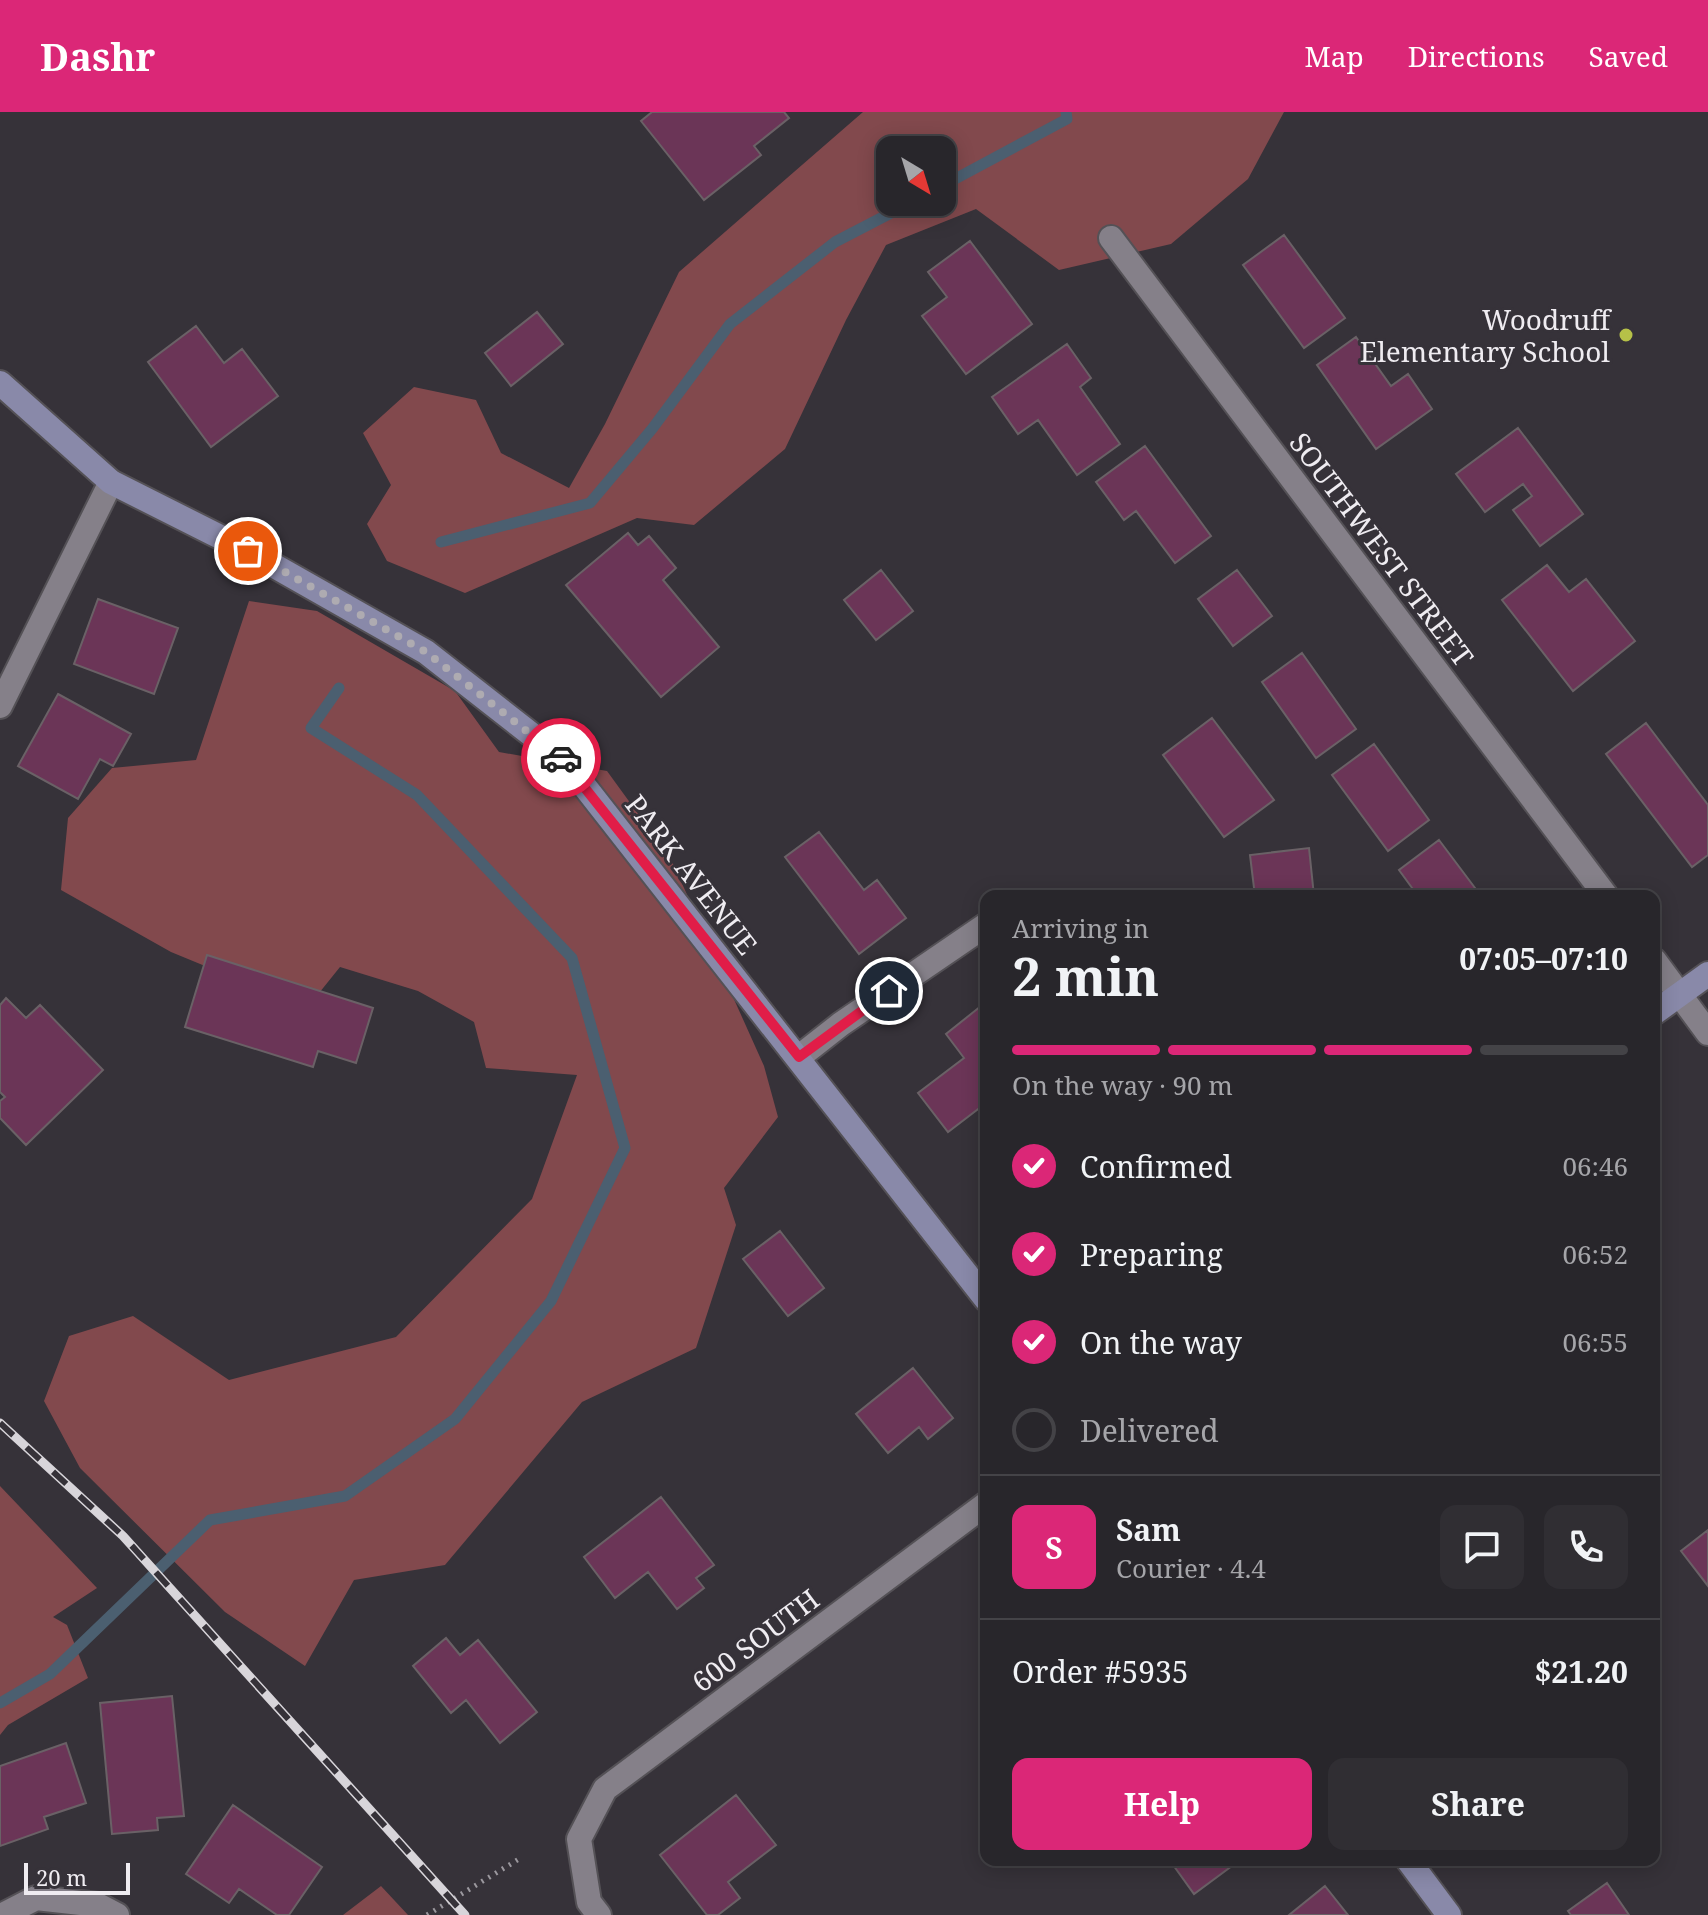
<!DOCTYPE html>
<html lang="en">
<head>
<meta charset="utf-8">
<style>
	:root { --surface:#28262b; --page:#302e33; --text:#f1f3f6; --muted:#a5a5a9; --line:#444347; --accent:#db2777 }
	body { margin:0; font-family:"Noto Serif",serif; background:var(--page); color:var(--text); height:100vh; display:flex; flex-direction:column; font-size:30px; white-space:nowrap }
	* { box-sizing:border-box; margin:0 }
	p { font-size:26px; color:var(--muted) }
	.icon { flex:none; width:44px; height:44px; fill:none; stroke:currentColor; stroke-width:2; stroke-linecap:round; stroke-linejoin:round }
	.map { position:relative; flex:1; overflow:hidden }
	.panel { position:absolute; left:980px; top:778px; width:680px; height:976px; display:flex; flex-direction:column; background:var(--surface); border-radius:16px; box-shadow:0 4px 20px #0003,0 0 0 2px var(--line) }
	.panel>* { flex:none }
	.needle { width:52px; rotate:142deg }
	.controls { position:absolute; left:876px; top:24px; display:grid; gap:16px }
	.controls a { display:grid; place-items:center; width:80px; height:80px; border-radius:16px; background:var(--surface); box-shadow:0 4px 20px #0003,0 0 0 2px var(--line); font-size:40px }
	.scale { position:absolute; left:24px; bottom:20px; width:106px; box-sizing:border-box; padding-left:8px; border:4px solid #efecf1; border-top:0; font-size:22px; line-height:28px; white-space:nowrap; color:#efecf1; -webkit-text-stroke:6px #363239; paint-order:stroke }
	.pin { position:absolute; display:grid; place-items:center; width:68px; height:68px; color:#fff; margin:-34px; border:4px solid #fff; border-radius:50%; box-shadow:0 2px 8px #0007 }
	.courier { position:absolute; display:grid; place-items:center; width:80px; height:80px; margin:-40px; border:6px solid #e11d48; border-radius:50%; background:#fff; color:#222; box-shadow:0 2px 10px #0007 }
	.head em { font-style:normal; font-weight:700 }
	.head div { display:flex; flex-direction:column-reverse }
	.head { display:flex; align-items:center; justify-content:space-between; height:136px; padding:0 32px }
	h1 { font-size:52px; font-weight:700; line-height:60px }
	.bar { display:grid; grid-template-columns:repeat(4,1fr); gap:12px 8px; align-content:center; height:96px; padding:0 32px }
	.bar i { height:10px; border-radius:6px; background:var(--line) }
	.bar .active { background:var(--accent) }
	.bar p { grid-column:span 4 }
	.line { display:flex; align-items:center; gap:20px; padding:0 32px; border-top:2px solid var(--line) }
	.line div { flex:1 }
	.round { display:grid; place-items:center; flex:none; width:84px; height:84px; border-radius:16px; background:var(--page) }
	ol { padding:0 32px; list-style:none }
	li { display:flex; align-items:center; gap:24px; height:88px }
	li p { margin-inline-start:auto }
	li .icon { padding:8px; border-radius:50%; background:var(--accent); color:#fff; stroke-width:4 }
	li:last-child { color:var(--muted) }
	li i { width:44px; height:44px; border:4px solid var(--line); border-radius:50% }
	.cta { display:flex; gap:16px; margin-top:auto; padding:16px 32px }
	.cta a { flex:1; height:92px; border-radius:16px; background:var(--accent); color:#fff; font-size:32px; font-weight:700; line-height:92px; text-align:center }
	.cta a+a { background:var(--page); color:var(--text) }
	header { display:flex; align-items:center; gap:48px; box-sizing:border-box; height:112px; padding:0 40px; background:var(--accent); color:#fff }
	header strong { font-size:38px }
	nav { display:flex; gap:44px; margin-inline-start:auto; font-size:28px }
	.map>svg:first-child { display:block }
	.green { fill:#82494d; fill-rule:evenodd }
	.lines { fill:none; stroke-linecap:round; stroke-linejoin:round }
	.stream { stroke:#4b5f70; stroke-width:11 }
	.building { fill:#6b3557; stroke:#6a6166; stroke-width:2 }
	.street-casing { stroke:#545156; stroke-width:28 }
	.secondary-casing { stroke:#545156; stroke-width:28 }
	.path { stroke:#9b989e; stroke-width:5; stroke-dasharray:2 6; stroke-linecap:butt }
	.street { stroke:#858089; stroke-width:24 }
	.secondary { stroke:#8989a9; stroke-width:24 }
	.rail-casing { stroke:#d8d5da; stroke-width:9 }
	.rail { stroke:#363239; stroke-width:6; stroke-dasharray:18; stroke-linecap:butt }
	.done { stroke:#aeabb1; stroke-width:8; stroke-dasharray:0 14.4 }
	.route { stroke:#e11d48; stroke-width:10 }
	.poi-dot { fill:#b6c148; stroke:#363239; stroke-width:3 }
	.labels { text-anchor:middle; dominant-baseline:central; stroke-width:6; stroke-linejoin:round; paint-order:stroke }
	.poi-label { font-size:28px; fill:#efecf1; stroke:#363239; text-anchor:end }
	.street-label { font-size:28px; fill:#efecf1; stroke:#363239 }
</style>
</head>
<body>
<header>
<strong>Dashr</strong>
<nav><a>Map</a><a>Directions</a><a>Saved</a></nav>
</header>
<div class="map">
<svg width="1708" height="1803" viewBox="0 0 1708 1803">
	<rect width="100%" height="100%" fill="#363239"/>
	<path class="green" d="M 863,0 L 1284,0 L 1248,67 L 1171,132 L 1059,158 L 976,97 L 886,133 L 846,208 L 785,337 L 694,413 L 637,406 L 465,481 L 387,449 L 367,412 L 391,373 L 363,321 L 414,275 L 476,288 L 501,341 L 569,376 L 605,312 L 679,160 ZM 890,38 L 942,38 L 942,90 L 890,90 Z
		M 249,489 L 317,499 L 455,579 L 499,640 L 607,659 L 671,747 L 764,954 L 778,1005 L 724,1076 L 736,1113 L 696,1236 L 582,1290 L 445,1453 L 354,1468 L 305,1554 L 225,1500 L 80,1356 L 44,1289 L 69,1224 L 133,1204 L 229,1268 L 396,1225 L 532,1087 L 577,963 L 486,956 L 474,910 L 418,879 L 340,855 L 307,896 L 171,840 L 61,778 L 68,706 L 112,656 L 196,648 Z
		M 0,1374 L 97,1476 L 53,1505 L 67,1513 L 88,1566 L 8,1613 L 0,1623 Z
		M 381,1774 L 408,1803 L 343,1803 Z"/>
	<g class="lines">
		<path class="stream" d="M 942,74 L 1067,7 L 1066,0
			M 441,430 L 590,391 L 652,317 L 730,212 L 835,130 L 912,90
			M 0,1591 L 50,1562 L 210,1408 L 345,1384 L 455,1307 L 551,1189 L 625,1036 L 572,846 L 417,683 L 311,616 L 339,576"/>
	</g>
	<path class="building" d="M 652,0 L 784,0 L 789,6 L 754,34 L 761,43 L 704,88 L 641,9 Z
		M 1284,123 L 1345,206 L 1304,236 L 1243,153 Z
		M 970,129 L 1032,212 L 966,262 L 922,204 L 947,185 L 928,160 Z
		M 537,200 L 563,232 L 511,274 L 485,241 Z
		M 196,214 L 224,251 L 242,237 L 278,284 L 211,335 L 148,250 Z
		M 1356,225 L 1391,274 L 1408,262 L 1432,297 L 1376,337 L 1317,253 Z
		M 1067,232 L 1091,266 L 1080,275 L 1120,332 L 1077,363 L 1038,308 L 1018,322 L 992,285 Z
		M 1518,316 L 1583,402 L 1540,434 L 1513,398 L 1532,384 L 1523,372 L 1485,400 L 1456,362 Z
		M 1145,334 L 1211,424 L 1175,451 L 1136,399 L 1124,408 L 1096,370 Z
		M 628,421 L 638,433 L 649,424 L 676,456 L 663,468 L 719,535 L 661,585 L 566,473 Z
		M 1547,453 L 1569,480 L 1586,467 L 1635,529 L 1573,579 L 1502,488 Z
		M 881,458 L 913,499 L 876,528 L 844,488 Z
		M 1237,458 L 1272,504 L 1233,534 L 1198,487 Z
		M 98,487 L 178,516 L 154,582 L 74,552 Z
		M 1302,541 L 1356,617 L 1316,646 L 1262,570 Z
		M 58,582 L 131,622 L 113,654 L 100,647 L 78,687 L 18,654 Z
		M 1212,606 L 1274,688 L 1224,725 L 1163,643 Z
		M 1646,611 L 1708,693 L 1708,743 L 1692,755 L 1606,642 Z
		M 1374,632 L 1429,708 L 1388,739 L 1332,663 Z
		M 819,720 L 864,778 L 877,768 L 906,806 L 859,842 L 785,745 Z
		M 1439,728 L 1481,784 L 1418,784 L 1399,758 Z
		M 1309,736 L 1314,784 L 1255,784 L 1250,743 Z
		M 207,843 L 373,896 L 356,951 L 318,939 L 313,955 L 185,915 Z
		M 6,886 L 26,906 L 40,893 L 103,958 L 26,1033 L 0,1006 L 0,989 L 5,985 L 0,980 L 0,893 Z
		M 986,890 L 986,970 L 982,973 L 986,978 L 986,991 L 948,1020 L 918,981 L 964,946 L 946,922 Z
		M 780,1119 L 824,1176 L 788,1204 L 743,1147 Z
		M 913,1256 L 953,1306 L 928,1327 L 919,1315 L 888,1341 L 856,1302 Z
		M 661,1385 L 714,1453 L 696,1466 L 704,1476 L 677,1497 L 648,1460 L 615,1486 L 584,1445 Z
		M 1708,1418 L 1708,1474 L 1681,1439 Z
		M 446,1526 L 460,1543 L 478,1528 L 537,1600 L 500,1631 L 466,1588 L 451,1601 L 413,1554 Z
		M 172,1584 L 184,1704 L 157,1706 L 158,1718 L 112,1722 L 100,1591 Z
		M 66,1631 L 86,1691 L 44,1705 L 48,1717 L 0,1734 L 0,1654 Z
		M 736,1683 L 776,1733 L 728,1770 L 740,1786 L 718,1803 L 707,1803 L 660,1743 Z
		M 233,1693 L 322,1755 L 289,1803 L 277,1803 L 239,1777 L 229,1791 L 186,1762 Z
		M 1174,1748 L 1240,1748 L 1194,1782 L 1171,1750 Z
		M 1607,1771 L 1629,1803 L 1571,1803 L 1568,1799 Z
		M 1325,1774 L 1348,1803 L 1289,1803 Z"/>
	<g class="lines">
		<g class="street-casing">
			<path id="street" d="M 1111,126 L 1606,784
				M 0,594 L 111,370
				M 1654,848 L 1708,921
				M 799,945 L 841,912 L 986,813
				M 3,1803 L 36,1786 L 98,1793 L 117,1803
				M 599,1803 L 589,1790 L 579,1727 L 605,1677 L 986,1392"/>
		</g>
		<g class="secondary-casing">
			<path id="secondary" d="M 0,271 L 111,370 L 248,439 L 426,540 L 564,648 L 986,1187
				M 1654,901 L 1708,862
				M 1408,1748 L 1449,1803"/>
		</g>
		<path class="path" d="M 427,1803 L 519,1747"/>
		<use href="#street" class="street"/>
		<use href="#secondary" class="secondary"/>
		<g class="rail-casing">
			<path id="rail" d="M 0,1311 L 123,1424 L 465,1803"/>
		</g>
		<use href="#rail" class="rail"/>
	</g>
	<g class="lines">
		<path class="done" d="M 248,439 L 426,540 L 561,646"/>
		<path class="route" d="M 561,646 L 799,945 L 889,879"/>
	</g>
	<circle class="poi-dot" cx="1626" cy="223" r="8"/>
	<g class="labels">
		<g class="poi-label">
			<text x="1610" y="207">Woodruff<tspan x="1610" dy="32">Elementary School</tspan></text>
		</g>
		<g class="street-label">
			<text transform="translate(1382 437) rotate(53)">SOUTHWEST STREET</text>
			<text transform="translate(692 762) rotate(52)">PARK AVENUE</text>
			<text transform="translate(755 1528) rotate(-37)">600 SOUTH</text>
		</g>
	</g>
</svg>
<div class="controls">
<a><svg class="needle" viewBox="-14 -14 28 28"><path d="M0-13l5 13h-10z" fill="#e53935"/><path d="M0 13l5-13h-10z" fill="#a5a5a9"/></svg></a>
</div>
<div class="scale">20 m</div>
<div class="pin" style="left:248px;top:439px;background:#ea580c"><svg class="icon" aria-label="bag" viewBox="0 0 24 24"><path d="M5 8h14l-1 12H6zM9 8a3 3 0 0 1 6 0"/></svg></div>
<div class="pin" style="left:889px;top:879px;background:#1f2937"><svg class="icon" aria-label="home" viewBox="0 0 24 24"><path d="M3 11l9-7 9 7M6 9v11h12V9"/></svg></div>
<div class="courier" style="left:561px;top:646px"><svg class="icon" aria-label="car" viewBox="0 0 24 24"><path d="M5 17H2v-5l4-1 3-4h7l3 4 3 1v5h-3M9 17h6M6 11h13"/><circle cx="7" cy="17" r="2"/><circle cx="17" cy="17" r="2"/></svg></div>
<section class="panel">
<div class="head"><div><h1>2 min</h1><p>Arriving in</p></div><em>07:05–07:10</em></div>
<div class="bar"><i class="active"></i><i class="active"></i><i class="active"></i><i></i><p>On the way · 90 m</p></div>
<ol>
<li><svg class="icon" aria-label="check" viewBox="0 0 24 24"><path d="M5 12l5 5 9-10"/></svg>Confirmed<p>06:46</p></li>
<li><svg class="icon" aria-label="check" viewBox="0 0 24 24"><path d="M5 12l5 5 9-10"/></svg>Preparing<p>06:52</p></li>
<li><svg class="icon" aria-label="check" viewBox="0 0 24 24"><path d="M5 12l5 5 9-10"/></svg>On the way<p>06:55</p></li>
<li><i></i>Delivered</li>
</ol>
<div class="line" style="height:144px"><b class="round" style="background:var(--accent);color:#fff">S</b><div><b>Sam</b><p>Courier · 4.4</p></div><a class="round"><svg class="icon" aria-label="chat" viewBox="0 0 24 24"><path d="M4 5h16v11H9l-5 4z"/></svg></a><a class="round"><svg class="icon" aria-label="phone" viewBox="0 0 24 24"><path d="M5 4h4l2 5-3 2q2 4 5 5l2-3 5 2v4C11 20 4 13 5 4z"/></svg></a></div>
<div class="line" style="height:104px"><div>Order #5935</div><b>$21.20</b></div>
<div class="cta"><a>Help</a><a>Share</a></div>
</section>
</div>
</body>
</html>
